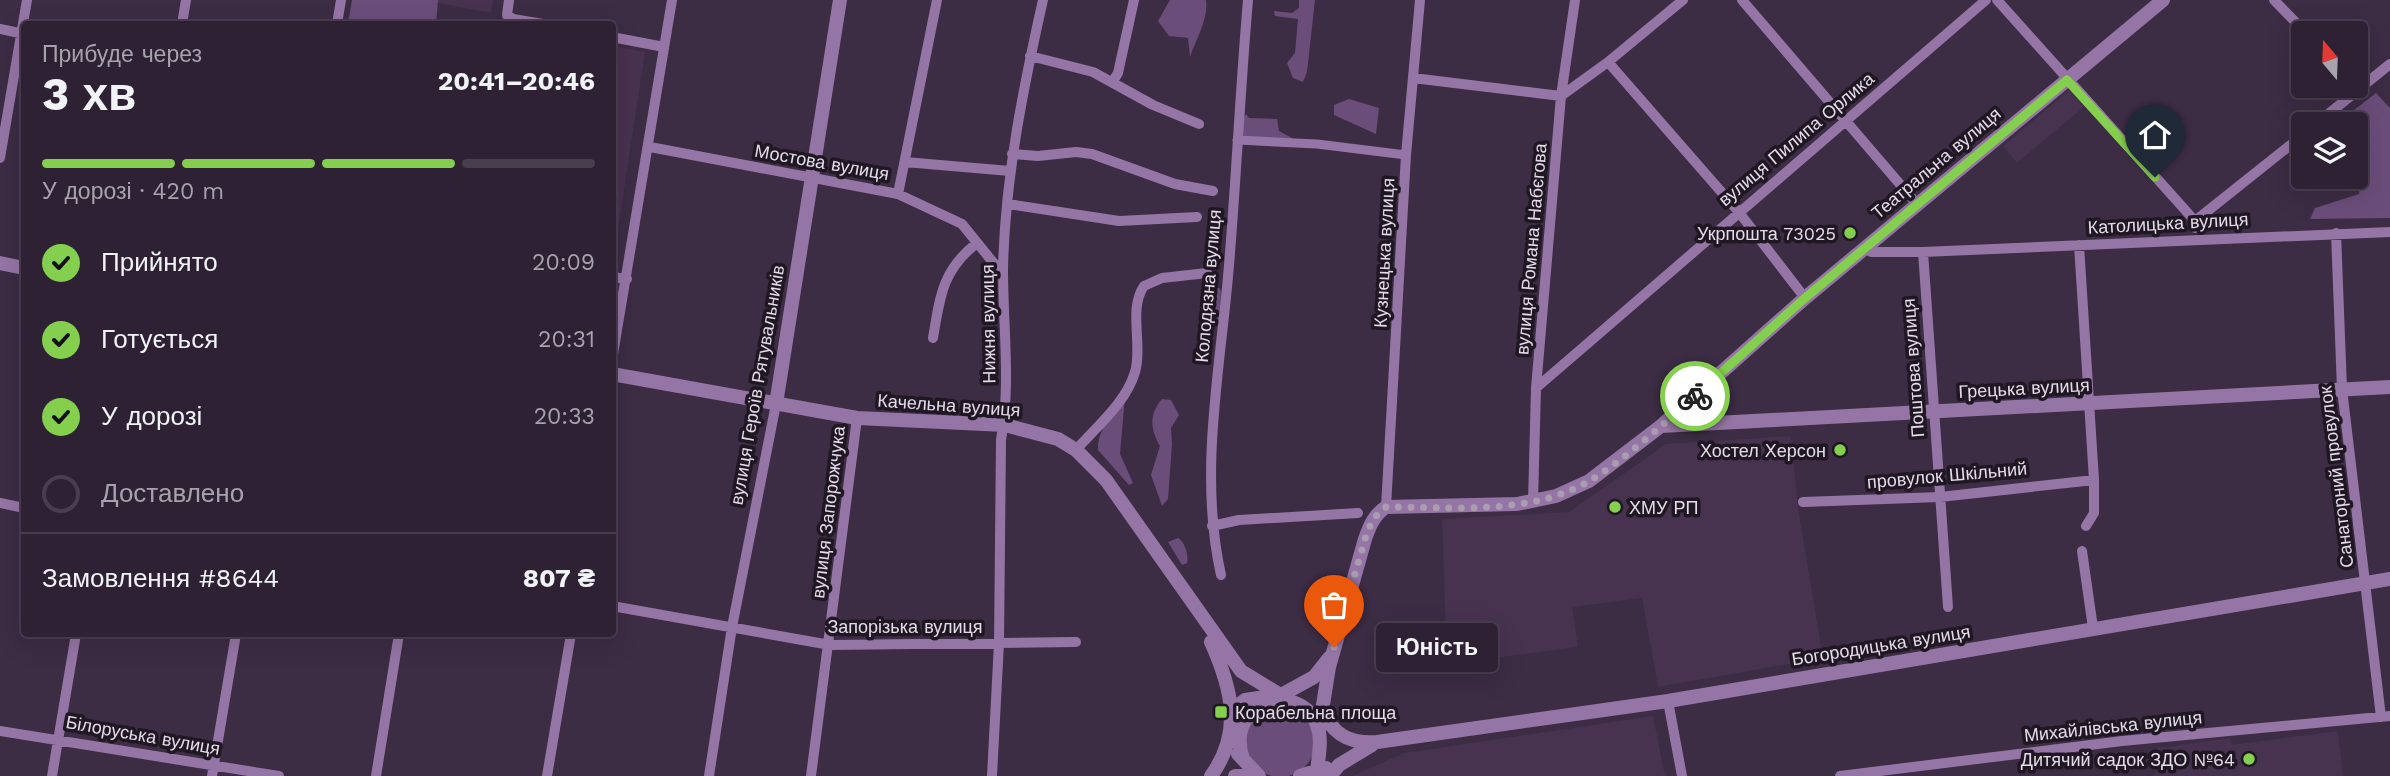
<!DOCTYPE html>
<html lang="uk">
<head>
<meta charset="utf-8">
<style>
	:root { --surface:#2d2133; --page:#35293b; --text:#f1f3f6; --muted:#a7a3ac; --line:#483e4e; --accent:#84cf4d }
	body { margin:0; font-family:"Work Sans",sans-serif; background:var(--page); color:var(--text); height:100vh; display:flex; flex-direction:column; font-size:26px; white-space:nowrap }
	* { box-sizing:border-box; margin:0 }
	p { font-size:23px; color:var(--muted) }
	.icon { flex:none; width:38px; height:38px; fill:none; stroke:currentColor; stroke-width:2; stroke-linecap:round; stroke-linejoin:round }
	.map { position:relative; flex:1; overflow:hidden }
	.sheet { position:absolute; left:21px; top:21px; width:595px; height:616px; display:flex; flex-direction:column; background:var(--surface); border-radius:7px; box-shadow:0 7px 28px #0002,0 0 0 2px var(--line) }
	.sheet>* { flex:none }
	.needle { width:46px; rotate:341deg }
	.tools { position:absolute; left:2291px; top:21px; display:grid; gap:14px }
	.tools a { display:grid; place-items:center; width:77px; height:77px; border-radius:7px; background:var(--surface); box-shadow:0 7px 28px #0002,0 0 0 2px var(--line); font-size:35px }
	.pin { position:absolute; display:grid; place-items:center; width:60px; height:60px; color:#fff; margin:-72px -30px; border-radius:50% 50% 50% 0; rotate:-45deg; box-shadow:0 0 7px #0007 }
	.pin .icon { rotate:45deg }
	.courier { position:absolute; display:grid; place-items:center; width:70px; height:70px; margin:-35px; border:5px solid #84cf4d; border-radius:50%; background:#fff; color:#222; box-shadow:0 2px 9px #0007 }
	.bubble { position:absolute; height:49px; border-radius:7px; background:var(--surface); box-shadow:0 7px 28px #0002,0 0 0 2px var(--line); font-size:23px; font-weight:700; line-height:49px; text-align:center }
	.overview em { font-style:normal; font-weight:700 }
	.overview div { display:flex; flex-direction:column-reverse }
	.overview { display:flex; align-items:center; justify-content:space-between; height:119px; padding:0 21px }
	h1 { font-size:46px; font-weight:700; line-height:52px }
	.bar { display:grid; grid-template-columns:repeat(4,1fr); gap:10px 7px; align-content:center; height:84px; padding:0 21px }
	.bar i { height:9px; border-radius:5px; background:var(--line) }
	.bar .selected { background:var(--accent) }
	.bar p { grid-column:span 4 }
	.line { display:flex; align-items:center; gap:18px; padding:0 21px; border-top:2px solid var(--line) }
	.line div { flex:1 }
	ol { padding:0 21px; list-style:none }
	li { display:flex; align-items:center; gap:21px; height:77px }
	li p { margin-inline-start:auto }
	li .icon { padding:7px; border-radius:50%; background:var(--accent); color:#111; stroke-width:4 }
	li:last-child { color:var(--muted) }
	li i { width:38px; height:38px; border:4px solid var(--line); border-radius:50% }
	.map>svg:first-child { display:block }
	.built { fill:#473250 }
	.green { fill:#6b4d7a }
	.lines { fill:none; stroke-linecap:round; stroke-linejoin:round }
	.pedestrian { stroke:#9575a5; stroke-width:9 }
	.minor { stroke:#9575a5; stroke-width:10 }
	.tertiary { stroke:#9575a5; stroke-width:14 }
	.done { stroke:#aa9db0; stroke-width:7; stroke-dasharray:0 12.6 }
	.route { stroke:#84cf4d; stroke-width:9 }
	.poi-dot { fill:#84cf4d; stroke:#1f1823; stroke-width:2.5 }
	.labels { text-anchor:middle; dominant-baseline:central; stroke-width:7; stroke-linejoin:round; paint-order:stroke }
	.street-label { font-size:18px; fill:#e5daea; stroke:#1f1823 }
	.poi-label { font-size:18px; fill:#e5daea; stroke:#1f1823; text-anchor:end }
</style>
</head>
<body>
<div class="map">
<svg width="2390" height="776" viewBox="0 0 2390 776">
	<rect width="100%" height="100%" fill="#3c2c44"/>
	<path class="built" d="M 438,0 L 493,0 L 491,13 L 438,3 Z
		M 613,46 L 645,52 L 613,262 L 612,46 Z
		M 2069,90 L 2084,107 L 2017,163 L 2003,146 Z
		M 1791,436 L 1798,508 L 1823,658 L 1658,687 L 1642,598 L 1572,607 L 1578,647 L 1447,664 L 1442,519 L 1569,512 L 1666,444 Z
		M 1653,716 L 1665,776 L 1352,776 L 1404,753 Z
		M 2338,731 L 2343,776 L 2153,776 L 2159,770 L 2157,748 L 2230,738 L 2232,745 Z"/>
	<path class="green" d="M 352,0 L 438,0 L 436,24 L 348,24 Z
		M 1170,0 L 1206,0 C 1209,18 1196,39 1190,57 L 1188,38 L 1169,36 L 1158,21 Z
		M 1299,0 L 1315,0 L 1307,72 L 1303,82 L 1293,78 L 1287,63 L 1295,53 L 1298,19 L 1275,16 L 1274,11 L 1292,13 L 1299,8 Z
		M 2376,93 L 2390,108 L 2390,218 L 2310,219 L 2315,208 L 2359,194 L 2361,180 L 2356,167 L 2356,124 L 2336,124 Z
		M 1349,99 L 1379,108 L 1376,134 L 1334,115 L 1334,105 Z
		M 1246,114 L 1249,118 L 1277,119 L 1279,131 L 1292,138 L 1284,146 L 1248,143 C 1241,133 1238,125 1246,114 Z
		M 1208,288 L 1219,288 L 1221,291 L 1219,322 L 1215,325 L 1206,322 Z
		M 1125,397 L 1120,454 L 1133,483 L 1129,485 L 1098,450 C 1097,429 1114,413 1125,397 Z
		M 1162,399 L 1171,400 L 1179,415 L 1171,428 L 1172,444 L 1168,499 L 1162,506 L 1151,475 L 1160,446 C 1150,429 1149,414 1162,399 Z
		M 1178,538 C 1185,542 1189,556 1187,563 L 1182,565 L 1168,542 Z
		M1245 742a35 35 0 1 1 70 0a35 35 0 1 1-70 0Z"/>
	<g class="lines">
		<path class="pedestrian" d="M 1237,140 L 1317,144 L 1406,155"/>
		<path class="minor" d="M 509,0 L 507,15 L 513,19 L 543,24
			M 1742,0 L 1917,204
			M 1997,0 L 2195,221
			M 2274,0 L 2306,33
			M 182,24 L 186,0
			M 337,24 L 341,0
			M 0,29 L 24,34
			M 612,37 L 664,47
			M 1030,56 L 1093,72 L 1153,105 L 1199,124
			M 1608,62 L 1738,211 L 1805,298
			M 1413,78 L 1561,96 L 1608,62 L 1683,0
			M 1113,81 L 1118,73 L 1134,0
			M 2316,124 L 2390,64
			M 650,147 L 898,194 L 962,224 L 996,266 L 1003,268
			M 1012,154 L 1038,156 L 1076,152 L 1092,154 L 1175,184 L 1213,191
			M 0,158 L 27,0
			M 905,162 L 1010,171
			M 898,194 L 937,0
			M 1008,204 L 1119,221 L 1197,217
			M 2195,228 L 2195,221 L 2303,135
			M 2336,233 L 2342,389 L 2381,717
			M 2079,245 L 2094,480 L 2094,513 L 2086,526
			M 1866,246 L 1871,252 L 1923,252 L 2390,232
			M 1923,252 L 1948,607
			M 612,277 L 627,279
			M 933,338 C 940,297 942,270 977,243
			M 612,360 L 672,0
			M 1536,388 L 1986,0
			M 1076,450 C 1096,427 1126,403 1135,372 C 1143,345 1128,309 1144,286 L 1162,278 L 1207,273
			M 1533,502 L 1536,388 L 1561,96 L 1575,0
			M 1803,502 L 1940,497 L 2094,480
			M 0,503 L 24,508
			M 1386,507 L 1406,155 L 1420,0
			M 1212,526 L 1239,520 L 1358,513
			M 2082,551 L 2093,628
			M 1221,575 C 1199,476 1219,376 1228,277 C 1236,185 1240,92 1248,0
			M 612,606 L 830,645 L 1076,642
			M 1668,701 L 1682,776
			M 0,731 L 279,776
			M 52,776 L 76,634
			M 212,776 L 236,634
			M 376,776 L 399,634
			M 547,776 L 571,634
			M 709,776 L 732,627 L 776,404
			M 811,776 L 857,418
			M 992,776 L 999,643 L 1001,440 C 1011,384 1003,327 1003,269 C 1005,178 1023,89 1043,0
			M 1840,776 L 2122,741 L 2390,716"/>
		<path class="tertiary" d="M 0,263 L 24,268
			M 612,374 L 857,418 L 1005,425 L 1058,439 L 1076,450 L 1106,480 L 1241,671 L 1292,702
			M 776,404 L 840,0
			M 1661,426 L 2390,387
			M 1274,699 L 1314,677 L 1329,658
			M 1322,709 C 1332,735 1350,744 1377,742 L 1668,701 L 2390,579
			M 1228,713 L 1245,700 L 1272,696
			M 1319,730 L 1329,667 L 1365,539 C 1370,525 1374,515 1386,507 L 1517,504 L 1556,496 L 1589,481 L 1661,426 L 1805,298 L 2163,0
			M 1238,754 L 1259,776
			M 1243,759 C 1222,699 1308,678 1319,732 C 1322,746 1317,762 1317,776
			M 1211,776 C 1243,732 1232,689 1211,642
			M 1235,776 L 1258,775
			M 1300,776 L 1326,768
			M 1330,776 L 1339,765 L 1372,745"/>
	</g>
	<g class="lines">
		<path class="done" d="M 1334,647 L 1365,539 C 1370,525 1374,515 1386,507 C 1453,507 1531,516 1591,480 C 1628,457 1662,425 1695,396"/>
		<path class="route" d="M 1695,396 L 1805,298 L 2067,80 L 2155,177"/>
	</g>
	<g class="poi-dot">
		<circle cx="1850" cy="233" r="7"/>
		<circle cx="1840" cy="450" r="7"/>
		<circle cx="1615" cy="507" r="7"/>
		<rect x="1214" y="705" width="14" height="14" rx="3.5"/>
		<circle cx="2249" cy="759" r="7"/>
	</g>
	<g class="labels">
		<g class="street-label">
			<text transform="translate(1796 139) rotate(-40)">вулиця Пилипа Орлика</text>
			<text transform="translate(822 162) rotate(10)">Мостова вулиця</text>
			<text transform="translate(1936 163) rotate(-40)">Театральна вулиця</text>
			<text transform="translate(2168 223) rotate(-3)">Католицька вулиця</text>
			<text transform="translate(1531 249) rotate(-85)">вулиця Романа Набєгова</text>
			<text transform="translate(1384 253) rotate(-87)">Кузнецька вулиця</text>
			<text transform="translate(1208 286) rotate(-85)">Колодязна вулиця</text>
			<text transform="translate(988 324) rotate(-91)">Нижня вулиця</text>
			<text transform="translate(1913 368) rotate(-94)">Поштова вулиця</text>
			<text transform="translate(757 385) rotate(-80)">вулиця Героїв Рятувальників</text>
			<text transform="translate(2024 388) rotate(-3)">Грецька вулиця</text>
			<text transform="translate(949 405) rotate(4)">Качельна вулиця</text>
			<text transform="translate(1947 475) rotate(-5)">провулок Шкільний</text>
			<text transform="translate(2336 477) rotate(-97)">Санаторний провулок</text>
			<text transform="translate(828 512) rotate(-83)">вулиця Запорожчука</text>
			<text x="905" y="626">Запорізька вулиця</text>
			<text transform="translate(1881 645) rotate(-9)">Богородицька вулиця</text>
			<text transform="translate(2113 726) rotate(-6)">Михайлівська вулиця</text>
			<text transform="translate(143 735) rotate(10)">Білоруська вулиця</text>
		</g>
		<g class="poi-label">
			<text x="1836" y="233">Укрпошта 73025</text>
			<text x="1826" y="450">Хостел Херсон</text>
			<text x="1629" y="507" text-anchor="start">ХМУ РП</text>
			<text x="1235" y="712" text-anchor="start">Корабельна площа</text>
			<text x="2235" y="759">Дитячий садок ЗДО №64</text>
		</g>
	</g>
</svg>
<div class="tools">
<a><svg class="needle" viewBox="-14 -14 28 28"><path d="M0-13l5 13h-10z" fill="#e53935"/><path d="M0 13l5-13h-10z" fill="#a7a3ac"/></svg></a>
<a><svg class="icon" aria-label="layers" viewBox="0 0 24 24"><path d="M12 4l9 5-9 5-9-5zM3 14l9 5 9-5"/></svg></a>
</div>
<div class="pin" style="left:1334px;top:647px;background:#ea580c"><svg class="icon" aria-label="bag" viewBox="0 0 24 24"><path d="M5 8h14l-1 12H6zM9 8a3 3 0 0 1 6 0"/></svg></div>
<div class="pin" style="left:2155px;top:177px;background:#1f2937"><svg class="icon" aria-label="home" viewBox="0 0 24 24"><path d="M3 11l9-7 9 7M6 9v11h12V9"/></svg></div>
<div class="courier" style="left:1695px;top:396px"><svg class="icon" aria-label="bike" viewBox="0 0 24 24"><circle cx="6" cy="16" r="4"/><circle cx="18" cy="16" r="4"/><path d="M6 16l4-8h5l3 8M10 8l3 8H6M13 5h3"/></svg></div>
<div class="bubble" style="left:1376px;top:623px;width:122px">Юність</div>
<section class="sheet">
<div class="overview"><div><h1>3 хв</h1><p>Прибуде через</p></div><em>20:41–20:46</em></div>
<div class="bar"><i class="selected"></i><i class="selected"></i><i class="selected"></i><i></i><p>У дорозі · 420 m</p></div>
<ol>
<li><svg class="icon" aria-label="check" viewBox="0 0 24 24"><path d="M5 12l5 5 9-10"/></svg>Прийнято<p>20:09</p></li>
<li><svg class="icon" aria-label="check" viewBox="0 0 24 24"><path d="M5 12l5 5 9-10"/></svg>Готується<p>20:31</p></li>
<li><svg class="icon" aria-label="check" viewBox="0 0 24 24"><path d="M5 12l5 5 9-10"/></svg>У дорозі<p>20:33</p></li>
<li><i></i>Доставлено</li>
</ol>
<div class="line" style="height:91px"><div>Замовлення #8644</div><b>807 ₴</b></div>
</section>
</div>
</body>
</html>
